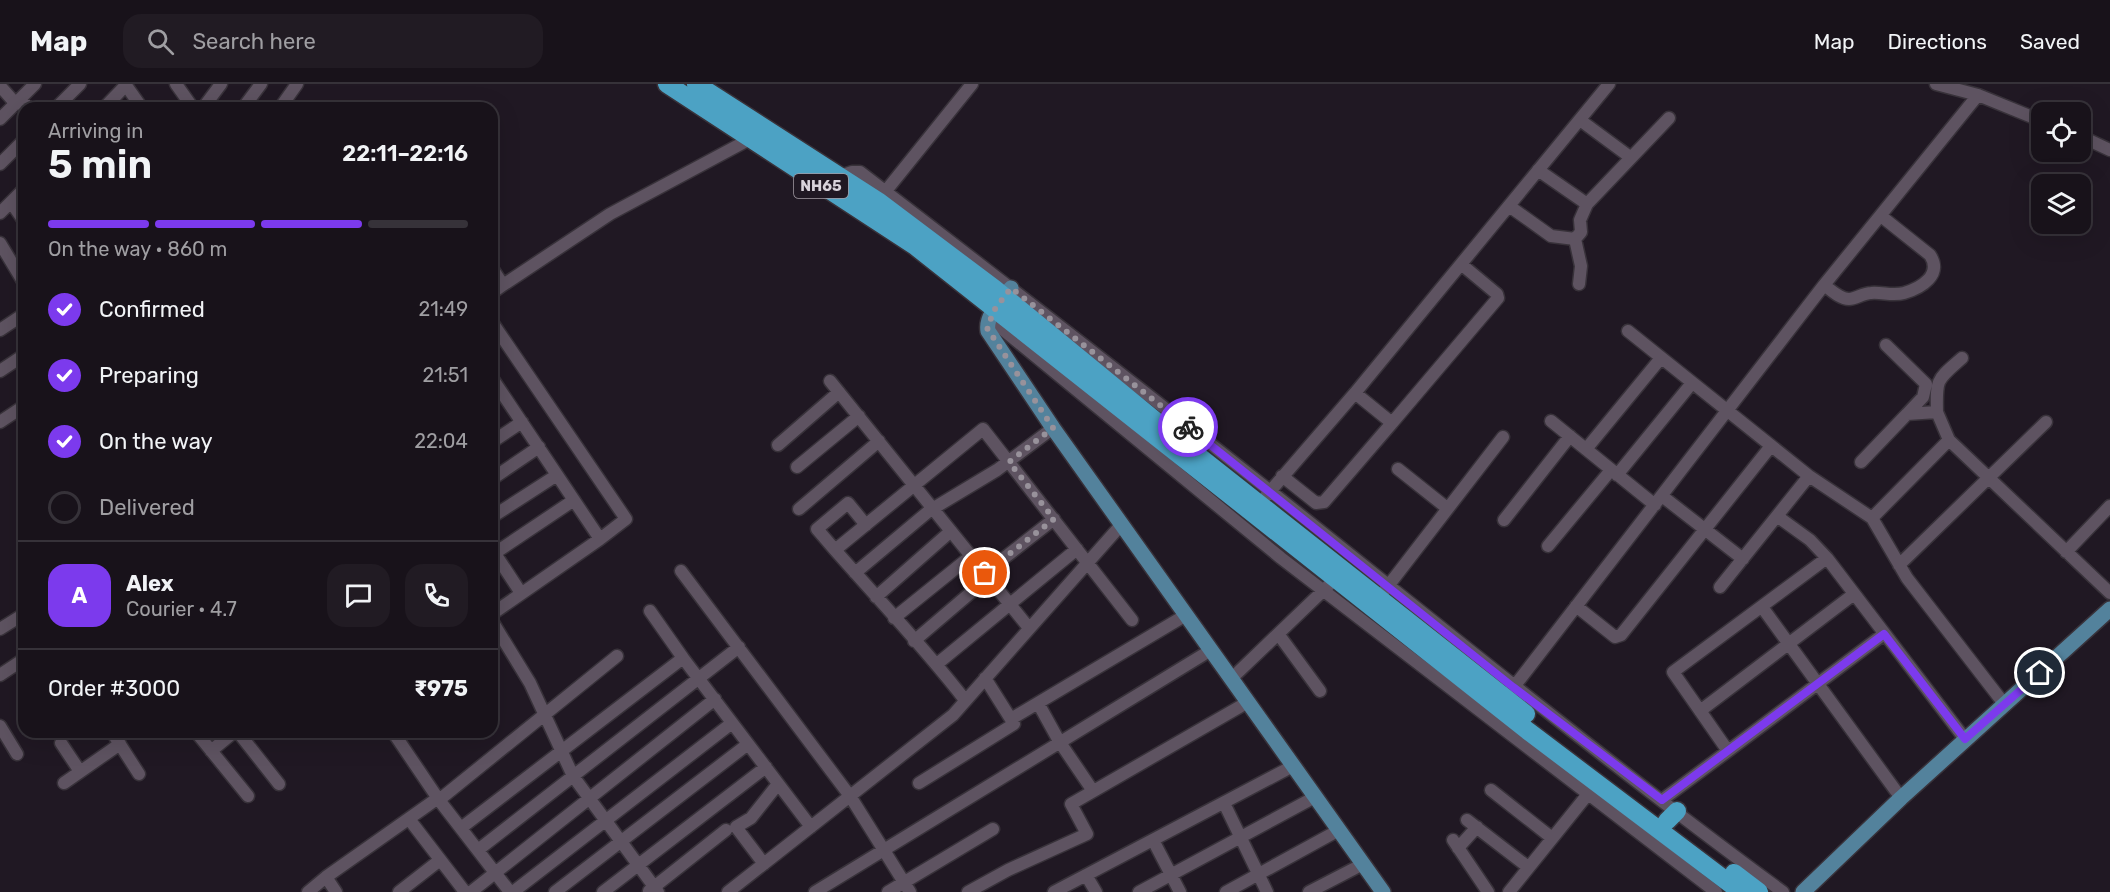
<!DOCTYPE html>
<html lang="en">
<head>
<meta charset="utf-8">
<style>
	:root { --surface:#18121a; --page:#211b23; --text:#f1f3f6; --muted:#9f9ea2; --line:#363239; --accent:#7c3aed }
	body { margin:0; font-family:Rubik,sans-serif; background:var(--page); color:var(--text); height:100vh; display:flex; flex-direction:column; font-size:22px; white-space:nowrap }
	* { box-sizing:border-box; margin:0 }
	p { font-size:20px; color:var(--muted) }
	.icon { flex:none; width:33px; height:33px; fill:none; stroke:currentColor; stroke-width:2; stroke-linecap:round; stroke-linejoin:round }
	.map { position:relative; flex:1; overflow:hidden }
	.sheet { position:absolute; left:18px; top:18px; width:480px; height:636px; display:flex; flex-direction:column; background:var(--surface); border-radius:18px; box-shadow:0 6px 24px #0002,0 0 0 2px var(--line) }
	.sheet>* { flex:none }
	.fabs { position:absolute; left:2031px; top:18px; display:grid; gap:12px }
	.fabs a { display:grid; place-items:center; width:60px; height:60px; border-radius:12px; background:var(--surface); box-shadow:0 6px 24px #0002,0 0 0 2px var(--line); font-size:30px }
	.pin { position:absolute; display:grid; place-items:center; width:51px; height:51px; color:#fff; margin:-26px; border:3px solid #fff; border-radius:50%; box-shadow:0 2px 6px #0007 }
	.courier { position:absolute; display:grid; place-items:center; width:60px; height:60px; margin:-30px; border:4px solid #7c3aed; border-radius:50%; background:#fff; color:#222; box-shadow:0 2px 8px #0007 }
	.headline em { font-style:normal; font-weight:600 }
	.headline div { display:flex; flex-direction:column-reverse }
	.headline { display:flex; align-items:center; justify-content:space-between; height:102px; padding:0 30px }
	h1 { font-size:39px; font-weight:600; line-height:45px }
	.bar { display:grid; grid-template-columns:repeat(4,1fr); gap:9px 6px; align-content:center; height:72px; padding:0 30px }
	.bar i { height:8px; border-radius:4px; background:var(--line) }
	.bar .on { background:var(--accent) }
	.bar p { grid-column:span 4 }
	.line { display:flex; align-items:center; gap:15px; padding:0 30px; border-top:2px solid var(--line) }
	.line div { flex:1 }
	.round { display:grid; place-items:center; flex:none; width:63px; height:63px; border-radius:18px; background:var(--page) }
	ol { padding:0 30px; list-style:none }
	li { display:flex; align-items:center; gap:18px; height:66px }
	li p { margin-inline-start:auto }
	li .icon { padding:6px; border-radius:50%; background:var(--accent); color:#fff; stroke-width:4 }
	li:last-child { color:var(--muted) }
	li i { width:33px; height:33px; border:3px solid var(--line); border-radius:50% }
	header { display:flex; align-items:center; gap:36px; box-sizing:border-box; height:84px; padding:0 30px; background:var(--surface); border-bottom:2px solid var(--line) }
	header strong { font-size:28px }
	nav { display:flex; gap:33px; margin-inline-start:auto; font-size:21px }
	.search { width:420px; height:54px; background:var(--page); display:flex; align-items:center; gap:15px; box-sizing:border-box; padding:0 21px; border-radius:18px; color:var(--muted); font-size:22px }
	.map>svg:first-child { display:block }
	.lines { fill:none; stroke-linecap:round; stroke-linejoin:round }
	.minor-casing { stroke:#38323a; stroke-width:15 }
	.major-casing { stroke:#38323a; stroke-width:18 }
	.highway-casing { stroke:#38323a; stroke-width:21 }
	.minor { stroke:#5e5361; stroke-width:12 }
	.major { stroke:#53829c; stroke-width:15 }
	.highway { stroke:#4ca2c4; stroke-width:18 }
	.done { stroke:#98929b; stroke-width:6; stroke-dasharray:0 10.8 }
	.route { stroke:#7c3aed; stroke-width:8 }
	.labels { text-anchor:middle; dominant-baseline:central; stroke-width:4.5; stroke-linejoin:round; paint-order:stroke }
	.shield { fill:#201823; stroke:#a29ba4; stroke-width:1.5 }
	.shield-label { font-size:15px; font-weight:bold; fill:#d9d3db }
</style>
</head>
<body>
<header>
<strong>Map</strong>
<div class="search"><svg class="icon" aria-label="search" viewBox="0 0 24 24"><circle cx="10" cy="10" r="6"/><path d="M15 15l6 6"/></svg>Search here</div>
<nav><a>Map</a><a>Directions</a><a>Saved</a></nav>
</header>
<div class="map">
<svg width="2110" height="808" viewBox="0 0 2110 808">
	<rect width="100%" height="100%" fill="#201823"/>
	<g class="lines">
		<g class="minor-casing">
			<path id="minor" d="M 125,0 L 142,24
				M 176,0 L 193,24
				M 1936,0 L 1978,11 L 2042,37
				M 0,2 L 16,20
				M 20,15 L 29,24
				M 56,24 L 80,0
				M 104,24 L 126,1
				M 203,24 L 221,0
				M 243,24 L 261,0
				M 280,24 L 297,0
				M 0,35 L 35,0
				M 1580,36 L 1630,73
				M 2080,52 L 2110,66
				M 0,80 L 24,56
				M 1538,86 L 1587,120
				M 840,92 L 852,88 L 860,88 C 1037,224 1214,361 1388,501 C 1518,605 1648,709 1783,808
				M 881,113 L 972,0
				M 11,118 L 24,137
				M 1509,122 L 1551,152 L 1575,155 L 1581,182 L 1579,200
				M 0,129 L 24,105
				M 1575,155 L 1581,148 L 1580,136 L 1587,120 L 1669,34
				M 0,159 L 24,199
				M 492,184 L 503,201 L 492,209
				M 503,201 L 610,130 L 750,55
				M 1824,201 C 1831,206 1840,215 1849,215 C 1856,215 1863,209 1871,209 C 1882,208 1893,212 1904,209 C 1921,204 1943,191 1930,171 L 1881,132
				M 990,235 L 1281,474 L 1716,808
				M 492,238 L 626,435 L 600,455 L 492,294
				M 0,246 L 24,230
				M 1628,247 L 1809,392 L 1872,434 L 1907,494 L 2005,621
				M 1886,261 L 1926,300 L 1923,313 L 1907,330
				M 0,287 L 24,271
				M 830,297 L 1029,544
				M 1937,328 C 1936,294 1937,296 1962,274
				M 1551,337 L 1655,421
				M 0,338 L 24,322
				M 1392,339 L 1498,214 L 1497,210 L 1461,180
				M 1949,356 L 2110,509
				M 492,358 L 522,338
				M 778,361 L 839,308
				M 1587,364 L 1661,274
				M 1861,378 L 1907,330 L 1937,328 L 1949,356 L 1872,434
				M 797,383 L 859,332
				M 1398,385 L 1447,424
				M 1617,391 L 1692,299
				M 1282,392 L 1316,419 L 1324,418 L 1392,339 L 1355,309
				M 492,395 L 539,363
				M 1266,412 L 1355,309 L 1609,0
				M 1662,412 L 1743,475
				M 799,425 L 879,357
				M 1777,432 L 1810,456 L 1827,474 L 1965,655
				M 492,433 L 557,391
				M 1504,436 L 1570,352
				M 1548,462 L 1611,386
				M 492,465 L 521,509
				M 835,466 L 817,445 L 848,419 L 866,441
				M 2066,468 L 2110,422
				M 495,469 L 574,416
				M 1827,474 L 1673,588 L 1728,667 L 1884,550
				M 1899,481 L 2046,338
				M 681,487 L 850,712 L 910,808
				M 855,489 L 929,427 L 997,386 L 1053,344
				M 985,489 L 1054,435
				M 1720,503 L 1809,392
				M 1385,506 L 1503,353
				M 876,513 L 951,447
				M 1576,522 L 1615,553 L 1621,551 L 1771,362
				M 1762,523 L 1901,714
				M 650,527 L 683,574
				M 492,530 L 600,455
				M 894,534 L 971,472
				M 492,537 L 530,599 L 573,692 L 658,808
				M 0,545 L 24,530
				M 1279,551 L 1320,607
				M 914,557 L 989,493
				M 937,580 L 1077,465
				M 0,591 L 24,575
				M 1231,595 L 1329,501
				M 1510,608 L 1824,201 L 1978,11
				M 965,616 C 925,564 879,516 835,466 L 983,345 L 1132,536
				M 1038,619 L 1059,657 L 1093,707
				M 1700,627 L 1854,510
				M 1011,635 L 1186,531
				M 0,642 L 17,670
				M 112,648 L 139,690
				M 196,648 L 248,712
				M 238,648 L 279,700
				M 393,648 L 439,716 L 510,808
				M 61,659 L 79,686
				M 211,667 L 234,648
				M 64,699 L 120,660
				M 919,699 L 1014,640 L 985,594
				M 1491,706 L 1552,754
				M 439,716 L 617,572
				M 1662,716 L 1728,667
				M 1224,719 L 1267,808
				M 409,735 L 465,808
				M 1467,736 L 1528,783
				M 461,744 L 683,574 L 811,743
				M 1153,756 L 1180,808
				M 1453,756 L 1488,808
				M 1458,764 L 1477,743
				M 478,766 L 739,563
				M 764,780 L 736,743 L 751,734 L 778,700
				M 1086,791 L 1096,808
				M 649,807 L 726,746
				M 308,808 L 326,793
				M 336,808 L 326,793 L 438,714
				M 399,808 L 440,776
				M 471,808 L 715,615
				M 513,808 L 732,639
				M 555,808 L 748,660
				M 603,808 L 766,683
				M 728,808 L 953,631 L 1121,441
				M 815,808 L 1211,566
				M 888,808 L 993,745
				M 968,808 L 1008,786 L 1087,750 L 1071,720 L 1248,618
				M 1054,808 L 1293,682
				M 1139,808 L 1315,713
				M 1226,808 L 1339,746
				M 1309,808 L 1363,780
				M 1509,808 L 1588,710"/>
		</g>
		<g class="major-casing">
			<path id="major" d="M 1011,204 C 1002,216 985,231 988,247 L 1053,344 L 1383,808
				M 1803,808 L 1901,714 L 2110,525"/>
		</g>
		<g class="highway-casing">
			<path id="highway" d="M 667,0 L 915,162 L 1528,647 L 1741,808
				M 696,0 L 878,117 L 995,205 L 1196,370 L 1526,630
				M 1667,737 L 1677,727
				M 1734,789 L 1759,808"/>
		</g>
		<use href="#minor" class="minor"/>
		<use href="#major" class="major"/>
		<use href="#highway" class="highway"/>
	</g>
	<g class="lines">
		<path class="done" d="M 985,489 L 1054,435 L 1009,378 L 1053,344 L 987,244 L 995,225 L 1011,204 L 1188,343"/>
		<path class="route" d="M 1188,343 L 1513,603 L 1662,716 L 1884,550 L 1965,655 L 2040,589"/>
	</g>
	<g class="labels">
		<rect class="shield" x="794" y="90" width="54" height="24" rx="4.5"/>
		<g class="shield-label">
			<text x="821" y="102">NH65</text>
		</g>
	</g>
</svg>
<div class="fabs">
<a><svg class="icon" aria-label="locate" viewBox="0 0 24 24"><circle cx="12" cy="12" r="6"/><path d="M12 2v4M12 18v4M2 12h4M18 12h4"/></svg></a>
<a><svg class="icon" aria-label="layers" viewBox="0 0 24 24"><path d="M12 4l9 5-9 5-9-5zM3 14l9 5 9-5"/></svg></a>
</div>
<div class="pin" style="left:985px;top:489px;background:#ea580c"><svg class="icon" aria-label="bag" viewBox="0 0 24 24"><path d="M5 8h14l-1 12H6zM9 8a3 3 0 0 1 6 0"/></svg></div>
<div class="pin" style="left:2040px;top:589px;background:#1f2937"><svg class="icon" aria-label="home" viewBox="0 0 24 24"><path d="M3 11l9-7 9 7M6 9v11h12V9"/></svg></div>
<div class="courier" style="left:1188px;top:343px"><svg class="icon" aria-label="bike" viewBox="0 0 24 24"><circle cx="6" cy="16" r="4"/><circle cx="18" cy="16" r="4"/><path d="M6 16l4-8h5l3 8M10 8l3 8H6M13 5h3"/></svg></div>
<section class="sheet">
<div class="headline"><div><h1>5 min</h1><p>Arriving in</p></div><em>22:11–22:16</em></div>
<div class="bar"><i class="on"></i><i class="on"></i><i class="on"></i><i></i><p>On the way · 860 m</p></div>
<ol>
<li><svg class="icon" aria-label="check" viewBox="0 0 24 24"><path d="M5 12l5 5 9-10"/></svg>Confirmed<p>21:49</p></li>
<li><svg class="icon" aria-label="check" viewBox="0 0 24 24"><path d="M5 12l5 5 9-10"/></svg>Preparing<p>21:51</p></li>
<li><svg class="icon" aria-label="check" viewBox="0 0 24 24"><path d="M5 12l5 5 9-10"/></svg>On the way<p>22:04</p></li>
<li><i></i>Delivered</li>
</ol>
<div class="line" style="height:108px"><b class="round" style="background:var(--accent);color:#fff">A</b><div><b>Alex</b><p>Courier · 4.7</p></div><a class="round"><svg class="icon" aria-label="chat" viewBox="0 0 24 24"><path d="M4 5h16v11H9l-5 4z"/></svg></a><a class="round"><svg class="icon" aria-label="phone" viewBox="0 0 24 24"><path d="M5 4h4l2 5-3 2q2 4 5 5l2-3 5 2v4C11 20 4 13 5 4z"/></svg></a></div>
<div class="line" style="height:78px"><div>Order #3000</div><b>₹975</b></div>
</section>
</div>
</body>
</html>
